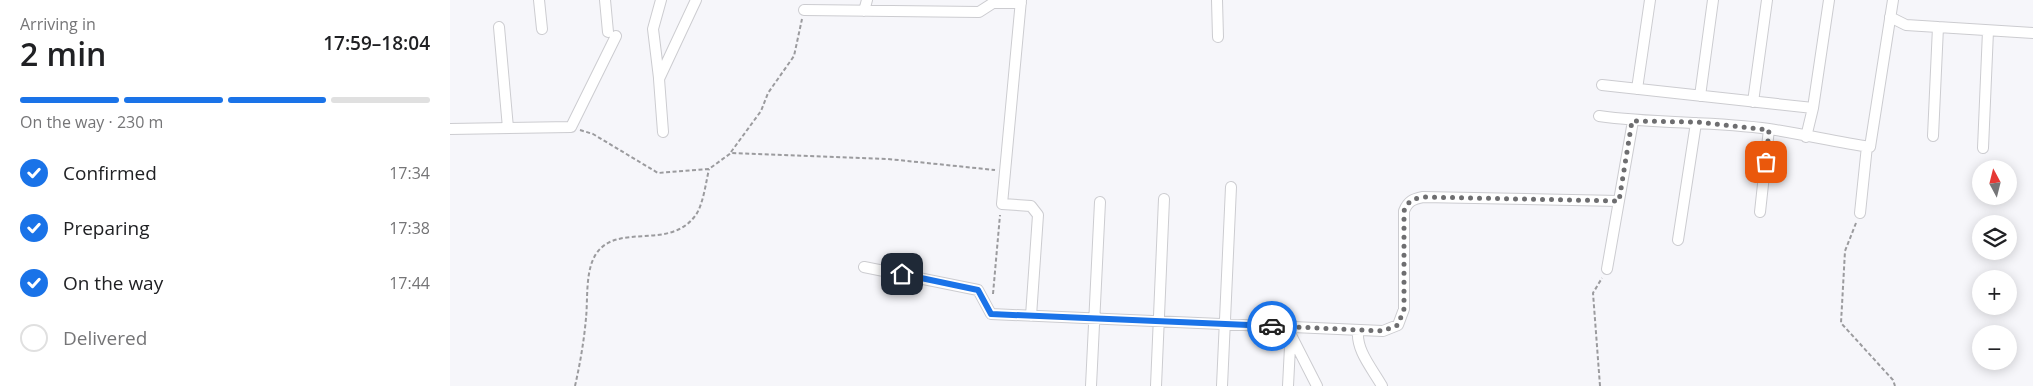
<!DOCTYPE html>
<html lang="en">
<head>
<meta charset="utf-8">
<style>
	:root { --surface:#fff; --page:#f2f2f2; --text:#202124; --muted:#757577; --line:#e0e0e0; --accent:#1a73e8 }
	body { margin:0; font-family:"Open Sans",sans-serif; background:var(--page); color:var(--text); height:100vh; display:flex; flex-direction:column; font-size:19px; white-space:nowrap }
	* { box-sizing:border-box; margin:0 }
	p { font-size:16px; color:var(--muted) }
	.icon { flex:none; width:28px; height:28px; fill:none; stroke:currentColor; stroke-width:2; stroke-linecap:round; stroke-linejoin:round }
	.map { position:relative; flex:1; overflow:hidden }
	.panel { display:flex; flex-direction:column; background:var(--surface); width:450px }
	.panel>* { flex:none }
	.needle { width:32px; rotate:353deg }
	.controls { position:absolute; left:1522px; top:160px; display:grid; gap:10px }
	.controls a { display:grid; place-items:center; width:45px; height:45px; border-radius:50%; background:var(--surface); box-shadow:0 2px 12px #0003; font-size:25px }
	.pin { position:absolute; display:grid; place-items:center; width:42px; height:42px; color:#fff; margin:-21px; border-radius:10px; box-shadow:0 2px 8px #0006 }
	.courier { position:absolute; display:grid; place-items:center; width:50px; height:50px; margin:-25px; border:4px solid #1a73e8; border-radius:50%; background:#fff; color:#222; box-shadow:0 1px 6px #0007 }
	.headline em { font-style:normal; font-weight:600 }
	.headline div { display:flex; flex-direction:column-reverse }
	.headline { display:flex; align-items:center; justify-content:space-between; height:85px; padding:0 20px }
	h1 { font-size:32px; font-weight:600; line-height:38px }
	.bar { display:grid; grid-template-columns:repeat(4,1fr); gap:8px 5px; align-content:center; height:60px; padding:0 20px }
	.bar i { height:6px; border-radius:4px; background:var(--line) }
	.bar .selected { background:var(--accent) }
	.bar p { grid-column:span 4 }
	ol { padding:0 20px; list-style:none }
	li { display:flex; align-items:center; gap:15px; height:55px }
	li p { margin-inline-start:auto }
	li .icon { padding:5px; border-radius:50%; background:var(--accent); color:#fff; stroke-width:4 }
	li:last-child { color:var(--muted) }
	li i { width:28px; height:28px; border:2px solid var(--line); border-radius:50% }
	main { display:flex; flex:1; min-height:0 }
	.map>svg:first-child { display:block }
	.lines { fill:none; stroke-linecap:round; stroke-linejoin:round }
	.street-casing { stroke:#ccccd0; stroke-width:12 }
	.path { stroke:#9b9b9e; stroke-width:2; stroke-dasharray:4 2.5; stroke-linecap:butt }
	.street { stroke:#fff; stroke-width:10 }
	.done { stroke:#6e6e70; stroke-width:5; stroke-dasharray:0 9 }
	.route { stroke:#1a73e8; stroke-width:6 }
</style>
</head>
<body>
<main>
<section class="panel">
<div class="headline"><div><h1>2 min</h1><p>Arriving in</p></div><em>17:59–18:04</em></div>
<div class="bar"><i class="selected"></i><i class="selected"></i><i class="selected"></i><i></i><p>On the way · 230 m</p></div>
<ol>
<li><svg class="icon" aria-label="check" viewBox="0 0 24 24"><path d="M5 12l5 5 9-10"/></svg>Confirmed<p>17:34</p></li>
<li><svg class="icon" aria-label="check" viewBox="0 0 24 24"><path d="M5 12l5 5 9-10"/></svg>Preparing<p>17:38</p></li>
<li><svg class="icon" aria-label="check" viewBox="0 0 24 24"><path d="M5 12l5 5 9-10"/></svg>On the way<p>17:44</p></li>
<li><i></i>Delivered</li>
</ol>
</section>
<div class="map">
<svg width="1583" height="386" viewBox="0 0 1583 386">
	<rect width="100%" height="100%" fill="#f6f6fa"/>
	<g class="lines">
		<g class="street-casing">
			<path id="street" d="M 89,0 L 92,29
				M 155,0 L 158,32
				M 571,0 L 552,204 L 581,206 L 588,215 L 581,316
				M 767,0 L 768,37
				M 354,10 L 529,12 L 543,3 L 571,3
				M 414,11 L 417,0
				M 1440,17 L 1456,25 L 1583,33
				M 49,27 L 58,128
				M 209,78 L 203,29 L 211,0
				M 1152,85 L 1363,108
				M 1187,89 L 1200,0
				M 1250,96 L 1263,0
				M 1303,102 L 1317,0
				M 1149,116 C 1205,124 1263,121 1319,129 C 1353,134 1386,142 1420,147 L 1443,0
				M 0,129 L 121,127 L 166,36
				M 213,132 L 209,79 L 246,0
				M 1483,136 L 1488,27
				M 1356,137 L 1363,108 L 1379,0
				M 1533,148 L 1538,31
				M 1310,212 L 1319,129
				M 1410,213 L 1417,146
				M 1228,240 L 1246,123
				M 414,267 L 528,290 L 541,314 L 933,331 L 948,325 L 954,309 L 954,211 C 958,201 963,199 973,197 L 1169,201
				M 1157,269 L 1183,121
				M 908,330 C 906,351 922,368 932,386
				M 841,335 L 867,386
				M 641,386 L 650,202
				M 706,386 L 714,199
				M 772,386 L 781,187
				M 838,386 L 841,327"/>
		</g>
		<path class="path" d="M 130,130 L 143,134 L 208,173 L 259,169 L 281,153 L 438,159 L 545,170
			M 281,152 L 311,111 L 318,93 L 344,56 L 352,19
			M 1406,223 L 1395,251 L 1391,323 L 1443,380 L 1445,386
			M 543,294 L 550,215
			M 125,386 C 130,364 134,341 136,318 C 138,299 135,271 146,254 C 167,222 219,251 245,216 C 253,206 256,182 259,169
			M 1150,386 L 1143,293 L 1152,278"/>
		<use href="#street" class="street"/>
	</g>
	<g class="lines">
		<path class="done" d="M 822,326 L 933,331 L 948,325 L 954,309 L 954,211 C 958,201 962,199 973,197 L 1169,201 L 1182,121 L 1246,122 L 1319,130 L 1316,162"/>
		<path class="route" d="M 452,274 L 528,290 L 541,314 L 822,326"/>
	</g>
</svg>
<div class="controls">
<a><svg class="needle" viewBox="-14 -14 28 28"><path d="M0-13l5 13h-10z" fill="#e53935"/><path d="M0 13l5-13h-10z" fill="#757577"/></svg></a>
<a><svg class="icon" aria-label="layers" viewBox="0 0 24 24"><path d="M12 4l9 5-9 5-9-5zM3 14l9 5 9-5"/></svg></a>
<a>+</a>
<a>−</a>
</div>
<div class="pin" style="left:1316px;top:162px;background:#ea580c"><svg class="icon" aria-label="bag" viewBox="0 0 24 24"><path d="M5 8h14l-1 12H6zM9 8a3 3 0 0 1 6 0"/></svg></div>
<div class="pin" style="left:452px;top:274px;background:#1f2937"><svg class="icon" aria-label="home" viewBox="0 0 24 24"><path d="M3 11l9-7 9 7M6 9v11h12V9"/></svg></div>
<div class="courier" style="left:822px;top:326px"><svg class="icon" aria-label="car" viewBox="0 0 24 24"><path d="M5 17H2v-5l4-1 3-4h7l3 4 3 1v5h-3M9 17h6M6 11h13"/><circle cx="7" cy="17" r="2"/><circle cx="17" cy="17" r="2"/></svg></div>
</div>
</main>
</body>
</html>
